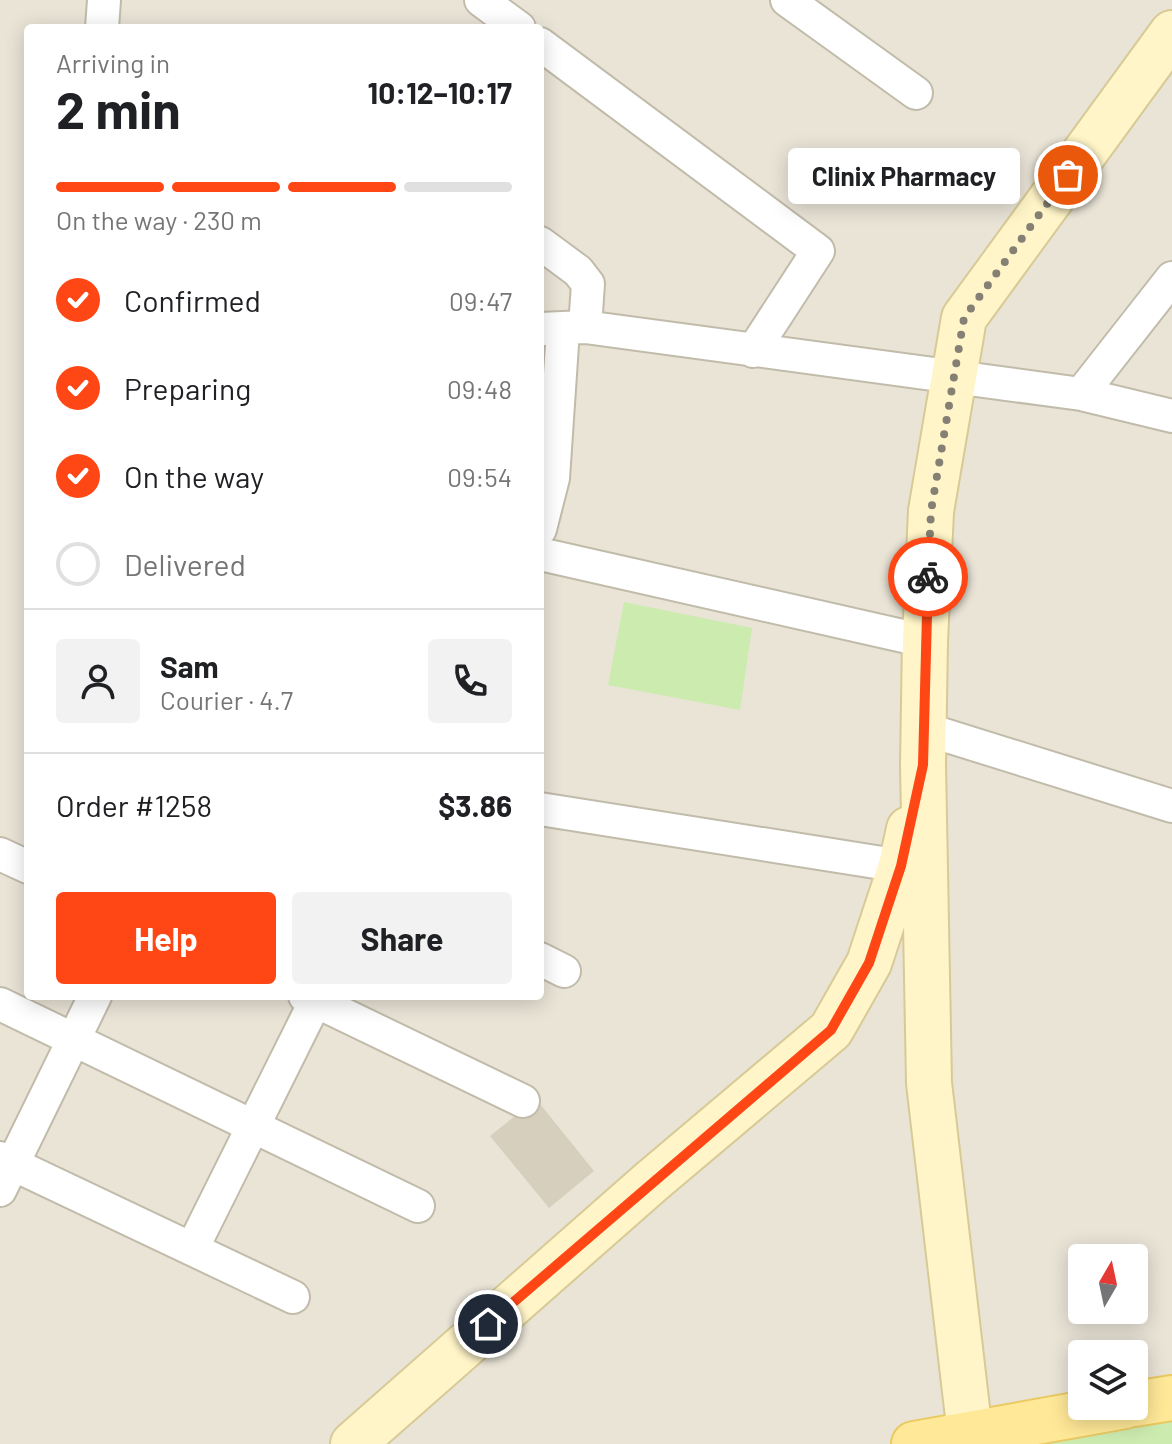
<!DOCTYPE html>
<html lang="en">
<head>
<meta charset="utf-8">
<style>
	:root { --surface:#fff; --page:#f2f2f2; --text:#202124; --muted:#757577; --line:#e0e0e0; --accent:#ff4715 }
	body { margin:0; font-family:Barlow,sans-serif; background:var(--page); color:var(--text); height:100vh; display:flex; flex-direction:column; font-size:30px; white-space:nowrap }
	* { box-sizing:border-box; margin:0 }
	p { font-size:26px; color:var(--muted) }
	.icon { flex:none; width:44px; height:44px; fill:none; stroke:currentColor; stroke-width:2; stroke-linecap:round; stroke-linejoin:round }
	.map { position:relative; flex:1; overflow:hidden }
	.drawer { position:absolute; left:24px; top:24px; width:520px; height:976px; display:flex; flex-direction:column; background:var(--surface); border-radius:8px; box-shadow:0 4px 20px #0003 }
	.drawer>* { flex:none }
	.needle { width:52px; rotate:9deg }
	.buttons { position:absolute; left:1068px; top:1244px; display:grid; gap:16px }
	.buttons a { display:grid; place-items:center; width:80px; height:80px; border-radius:8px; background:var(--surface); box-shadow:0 4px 20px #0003; font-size:40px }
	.pin { position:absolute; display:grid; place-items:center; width:68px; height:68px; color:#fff; margin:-34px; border:4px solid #fff; border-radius:50%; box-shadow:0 2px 8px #0007 }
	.courier { position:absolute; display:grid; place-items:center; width:80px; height:80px; margin:-40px; border:6px solid #ff4715; border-radius:50%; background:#fff; color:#222; box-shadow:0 2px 10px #0007 }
	.bubble { position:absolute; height:56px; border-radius:8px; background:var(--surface); box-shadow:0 4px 20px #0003; font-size:26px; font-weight:700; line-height:56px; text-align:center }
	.summary em { font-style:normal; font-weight:700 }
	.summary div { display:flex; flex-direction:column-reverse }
	.summary { display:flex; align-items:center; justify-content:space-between; height:136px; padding:0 32px }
	h1 { font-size:52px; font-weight:700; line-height:60px }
	.bar { display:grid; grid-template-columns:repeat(4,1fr); gap:12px 8px; align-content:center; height:96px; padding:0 32px }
	.bar i { height:10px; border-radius:6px; background:var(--line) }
	.bar .active { background:var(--accent) }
	.bar p { grid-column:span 4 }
	.line { display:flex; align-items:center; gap:20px; padding:0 32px; border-top:2px solid var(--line) }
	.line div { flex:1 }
	.round { display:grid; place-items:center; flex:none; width:84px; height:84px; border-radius:8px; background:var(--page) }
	ol { padding:0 32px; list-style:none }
	li { display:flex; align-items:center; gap:24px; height:88px }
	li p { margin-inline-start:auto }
	li .icon { padding:8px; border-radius:50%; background:var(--accent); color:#fff; stroke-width:4 }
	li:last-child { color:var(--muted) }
	li i { width:44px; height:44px; border:4px solid var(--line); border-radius:50% }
	.button { display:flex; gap:16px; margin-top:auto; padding:16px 32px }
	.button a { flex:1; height:92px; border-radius:8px; background:var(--accent); color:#fff; font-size:32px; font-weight:700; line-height:92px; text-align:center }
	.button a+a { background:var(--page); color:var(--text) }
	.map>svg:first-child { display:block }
	.residential { fill:#e9e4d6; fill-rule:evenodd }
	.green { fill:#ccebaf }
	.building { fill:#d7cfbd }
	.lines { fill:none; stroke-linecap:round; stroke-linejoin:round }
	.minor-casing { stroke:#c1bbaa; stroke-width:36 }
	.secondary-casing { stroke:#d7ca96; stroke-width:48 }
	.primary-casing { stroke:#eac962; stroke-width:48 }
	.minor { stroke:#fff; stroke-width:32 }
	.secondary { stroke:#fff5c8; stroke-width:44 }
	.primary { stroke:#ffe897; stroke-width:44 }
	.done { stroke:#858074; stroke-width:8; stroke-dasharray:0 14.4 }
	.route { stroke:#ff4715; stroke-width:10 }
</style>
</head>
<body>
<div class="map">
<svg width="1172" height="1444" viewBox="0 0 1172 1444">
	<rect width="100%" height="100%" fill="#f5f2e8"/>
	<path class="residential" d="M 0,0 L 1172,0 L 1172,1444 L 0,1444 ZM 28,28 L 540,28 L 540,996 L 28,996 ZM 1082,1258 L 1134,1258 L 1134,1310 L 1082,1310 ZM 1082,1354 L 1134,1354 L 1134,1406 L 1082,1406 Z"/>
	<path class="green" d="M 624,602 L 752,628 L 740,710 L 608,685 Z
		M 1172,1420 L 1172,1444 L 1039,1444 Z"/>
	<path class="building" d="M 536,1099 L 594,1171 L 549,1208 L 490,1136 Z"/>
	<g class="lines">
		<g class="minor-casing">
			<path id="minor" d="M 481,0 L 519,28
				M 787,0 L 916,93
				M 102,28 L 104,0
				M 540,44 L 818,251 L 753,351
				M 540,243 L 578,271 L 588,284 L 585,327
				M 540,329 L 585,327 L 1081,394 L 1172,416
				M 1081,394 L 1172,278
				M 540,529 L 553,478 L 563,330
				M 540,554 L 925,641
				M 925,729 L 1172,806
				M 540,809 L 901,866
				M 0,854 L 28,867
				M 540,959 L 564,971
				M 305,996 L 523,1101
				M 0,1004 L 418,1206
				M 0,1158 L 293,1297
				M 0,1190 L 95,996
				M 192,1249 L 318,996"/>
		</g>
		<g class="secondary-casing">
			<path id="secondary" d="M 970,1434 L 929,1083 L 923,765 L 925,641 L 931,511 L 964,318 L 1172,33
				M 353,1444 L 652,1181 L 831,1030 L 869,963 L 901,866 L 909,829"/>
		</g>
		<g class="primary-casing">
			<path id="primary" d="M 1134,1404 L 1172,1398
				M 914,1444 L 1125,1406"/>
		</g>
		<use href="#minor" class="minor"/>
		<use href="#secondary" class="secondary"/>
		<use href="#primary" class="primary"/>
	</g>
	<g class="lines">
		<path class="done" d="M 928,577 L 931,511 L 964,318 L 1068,175"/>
		<path class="route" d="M 488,1324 L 831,1030 L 869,963 L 901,866 L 923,765 L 928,577"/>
	</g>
</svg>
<div class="buttons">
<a><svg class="needle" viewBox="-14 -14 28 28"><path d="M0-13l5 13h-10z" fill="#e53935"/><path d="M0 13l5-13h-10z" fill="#757577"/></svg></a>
<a><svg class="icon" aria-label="layers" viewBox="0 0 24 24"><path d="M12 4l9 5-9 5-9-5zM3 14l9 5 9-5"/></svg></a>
</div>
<div class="pin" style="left:1068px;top:175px;background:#ea580c"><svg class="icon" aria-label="bag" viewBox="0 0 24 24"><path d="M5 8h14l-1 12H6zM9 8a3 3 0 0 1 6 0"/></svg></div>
<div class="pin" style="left:488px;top:1324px;background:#1f2937"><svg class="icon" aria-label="home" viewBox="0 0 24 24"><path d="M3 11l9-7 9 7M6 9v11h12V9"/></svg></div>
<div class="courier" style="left:928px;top:577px"><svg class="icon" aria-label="bike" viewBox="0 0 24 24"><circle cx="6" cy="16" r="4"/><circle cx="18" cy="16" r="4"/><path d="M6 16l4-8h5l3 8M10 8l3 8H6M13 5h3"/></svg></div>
<div class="bubble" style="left:788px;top:148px;width:232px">Clinix Pharmacy</div>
<section class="drawer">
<div class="summary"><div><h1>2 min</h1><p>Arriving in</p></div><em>10:12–10:17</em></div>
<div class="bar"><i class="active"></i><i class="active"></i><i class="active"></i><i></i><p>On the way · 230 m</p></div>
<ol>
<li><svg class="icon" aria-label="check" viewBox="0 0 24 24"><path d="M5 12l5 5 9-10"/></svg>Confirmed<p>09:47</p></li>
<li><svg class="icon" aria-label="check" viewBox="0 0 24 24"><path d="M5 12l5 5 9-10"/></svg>Preparing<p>09:48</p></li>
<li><svg class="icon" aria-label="check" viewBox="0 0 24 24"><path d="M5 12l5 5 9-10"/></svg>On the way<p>09:54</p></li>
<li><i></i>Delivered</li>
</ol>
<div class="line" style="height:144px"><a class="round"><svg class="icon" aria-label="person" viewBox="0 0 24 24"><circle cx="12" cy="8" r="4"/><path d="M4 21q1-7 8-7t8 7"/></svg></a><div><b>Sam</b><p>Courier · 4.7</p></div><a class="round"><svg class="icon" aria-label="phone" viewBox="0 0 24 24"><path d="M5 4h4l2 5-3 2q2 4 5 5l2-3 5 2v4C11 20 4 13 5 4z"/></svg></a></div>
<div class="line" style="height:104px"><div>Order #1258</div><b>$3.86</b></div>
<div class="button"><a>Help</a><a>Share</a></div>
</section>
</div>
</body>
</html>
